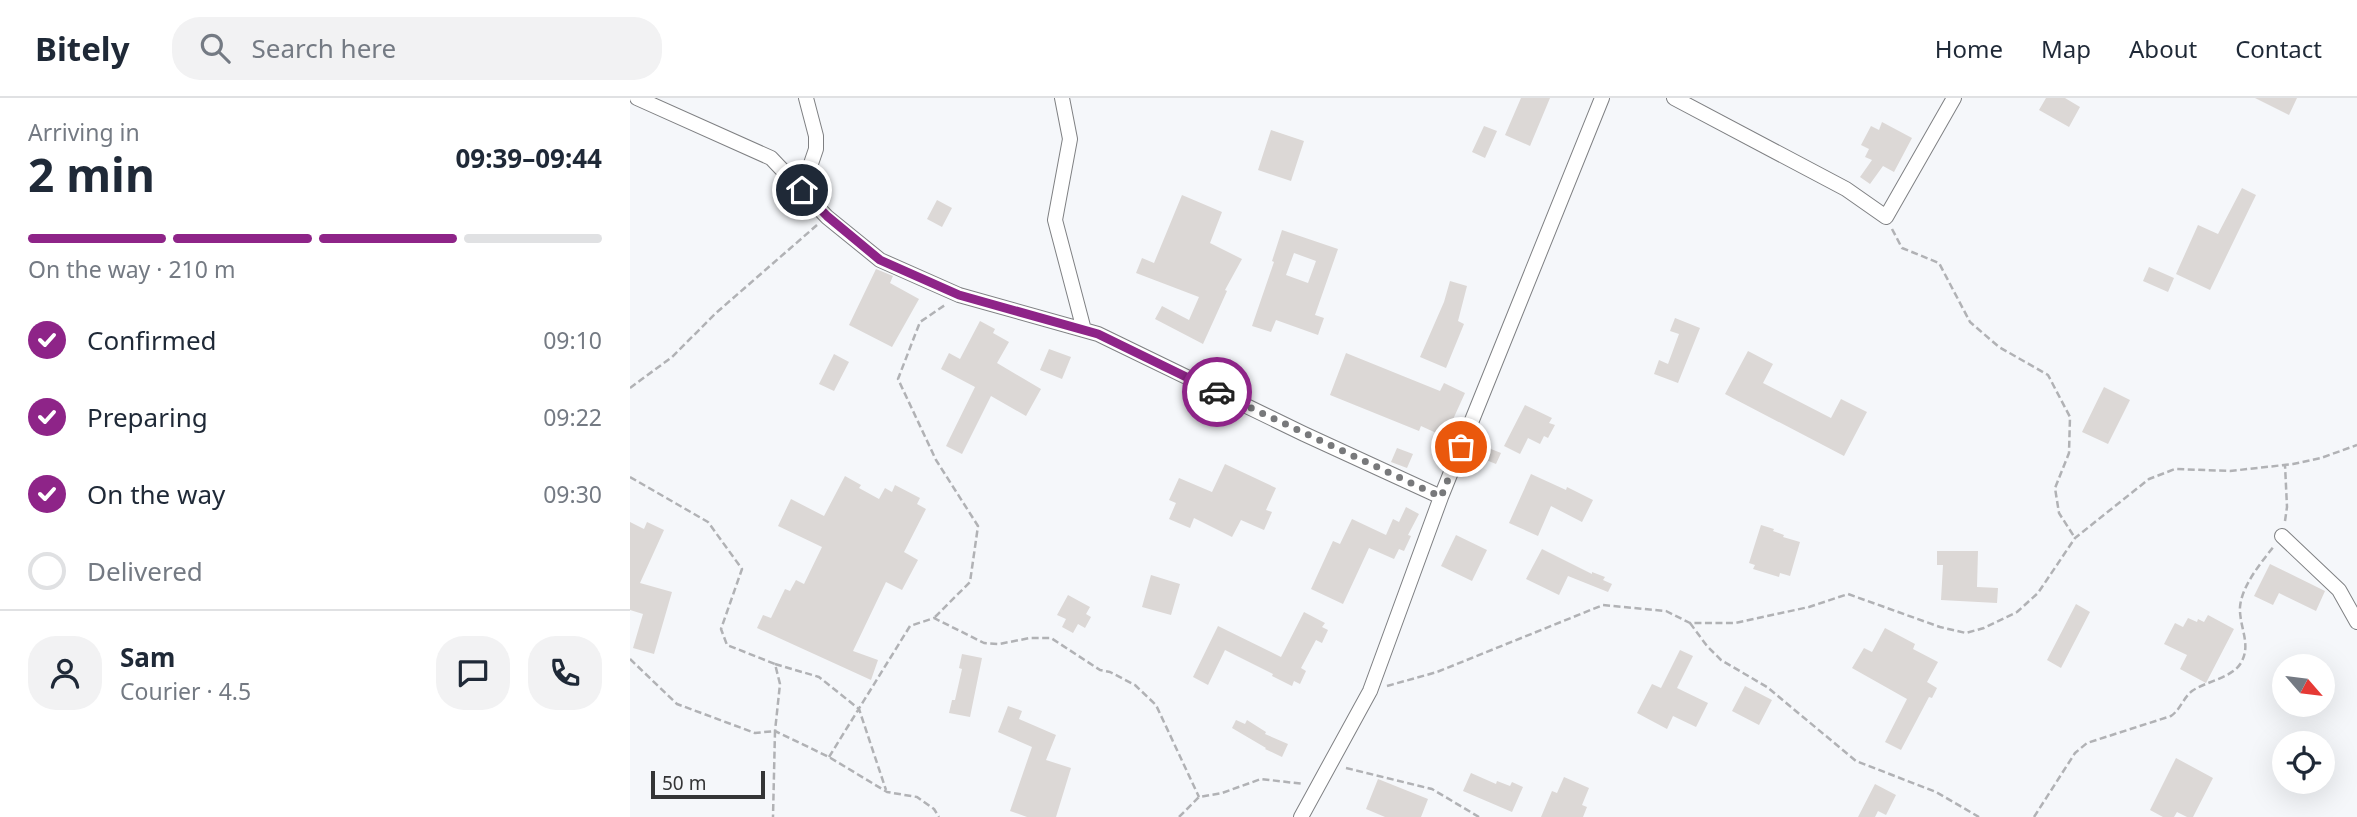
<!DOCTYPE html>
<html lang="en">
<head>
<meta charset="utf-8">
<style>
	:root { --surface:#fff; --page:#f2f2f3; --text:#1f2937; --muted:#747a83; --line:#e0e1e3; --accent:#8e2488 }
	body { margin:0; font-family:"Noto Sans",sans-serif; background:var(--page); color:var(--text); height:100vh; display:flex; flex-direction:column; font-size:26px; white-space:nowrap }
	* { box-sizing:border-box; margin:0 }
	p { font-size:23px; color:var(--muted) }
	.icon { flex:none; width:38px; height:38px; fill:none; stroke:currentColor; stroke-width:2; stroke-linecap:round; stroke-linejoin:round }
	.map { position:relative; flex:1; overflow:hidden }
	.sheet { display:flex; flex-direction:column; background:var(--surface); width:630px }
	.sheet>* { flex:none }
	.needle { width:46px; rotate:118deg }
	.buttons { position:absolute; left:1642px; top:556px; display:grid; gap:14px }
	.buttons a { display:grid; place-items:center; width:63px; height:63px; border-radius:50%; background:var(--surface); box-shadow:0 7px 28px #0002; font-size:35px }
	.scale { position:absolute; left:21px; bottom:18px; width:114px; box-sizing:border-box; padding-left:7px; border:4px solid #343536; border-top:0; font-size:19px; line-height:24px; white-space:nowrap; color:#343536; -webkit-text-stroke:5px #f5f7fa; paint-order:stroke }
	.pin { position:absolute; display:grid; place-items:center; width:60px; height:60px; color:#fff; margin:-30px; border:4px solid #fff; border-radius:50%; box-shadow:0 2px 7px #0007 }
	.courier { position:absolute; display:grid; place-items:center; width:70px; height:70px; margin:-35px; border:5px solid #8e2488; border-radius:50%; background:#fff; color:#222; box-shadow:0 2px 9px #0007 }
	.headline em { font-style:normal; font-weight:700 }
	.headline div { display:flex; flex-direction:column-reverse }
	.headline { display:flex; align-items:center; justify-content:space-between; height:119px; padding:0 28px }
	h1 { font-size:46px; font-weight:700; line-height:52px }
	.bar { display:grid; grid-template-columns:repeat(4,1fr); gap:10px 7px; align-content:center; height:84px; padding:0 28px }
	.bar i { height:9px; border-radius:5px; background:var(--line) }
	.bar .current { background:var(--accent) }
	.bar p { grid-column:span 4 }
	.line { display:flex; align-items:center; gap:18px; padding:0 28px; border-top:2px solid var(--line) }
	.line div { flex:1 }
	.round { display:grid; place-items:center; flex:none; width:74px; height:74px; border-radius:28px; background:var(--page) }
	ol { padding:0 28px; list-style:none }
	li { display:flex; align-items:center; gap:21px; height:77px }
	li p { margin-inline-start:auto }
	li .icon { padding:7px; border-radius:50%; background:var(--accent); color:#fff; stroke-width:4 }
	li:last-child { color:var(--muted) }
	li i { width:38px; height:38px; border:4px solid var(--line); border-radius:50% }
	header { display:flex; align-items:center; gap:42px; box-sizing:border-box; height:98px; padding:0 35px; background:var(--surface); border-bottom:2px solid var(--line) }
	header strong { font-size:33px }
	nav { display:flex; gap:38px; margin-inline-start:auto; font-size:24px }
	.search { width:490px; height:63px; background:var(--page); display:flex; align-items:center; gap:18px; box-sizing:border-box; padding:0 24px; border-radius:28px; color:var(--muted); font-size:26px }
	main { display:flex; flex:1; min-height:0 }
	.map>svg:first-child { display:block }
	.building { fill:#dcd8d6; fill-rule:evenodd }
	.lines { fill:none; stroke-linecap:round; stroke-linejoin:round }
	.street-casing { stroke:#7f8083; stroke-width:16 }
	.path { stroke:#b1b2b5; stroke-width:2.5; stroke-dasharray:7 3.5; stroke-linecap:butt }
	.street { stroke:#fff; stroke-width:14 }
	.done { stroke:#78797b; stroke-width:7; stroke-dasharray:0 12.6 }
	.route { stroke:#8e2488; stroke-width:9 }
</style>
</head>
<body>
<header>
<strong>Bitely</strong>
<div class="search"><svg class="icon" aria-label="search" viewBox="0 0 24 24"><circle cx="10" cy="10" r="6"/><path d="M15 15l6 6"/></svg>Search here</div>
<nav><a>Home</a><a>Map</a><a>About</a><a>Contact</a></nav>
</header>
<main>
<section class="sheet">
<div class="headline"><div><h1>2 min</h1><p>Arriving in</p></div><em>09:39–09:44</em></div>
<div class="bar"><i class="current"></i><i class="current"></i><i class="current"></i><i></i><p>On the way · 210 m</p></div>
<ol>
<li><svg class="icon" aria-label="check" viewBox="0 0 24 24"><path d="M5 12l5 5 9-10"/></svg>Confirmed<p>09:10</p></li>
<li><svg class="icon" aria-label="check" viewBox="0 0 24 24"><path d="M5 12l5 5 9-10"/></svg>Preparing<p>09:22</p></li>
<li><svg class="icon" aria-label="check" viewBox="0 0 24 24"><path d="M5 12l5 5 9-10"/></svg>On the way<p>09:30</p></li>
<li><i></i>Delivered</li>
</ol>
<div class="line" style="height:126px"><a class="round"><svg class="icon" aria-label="person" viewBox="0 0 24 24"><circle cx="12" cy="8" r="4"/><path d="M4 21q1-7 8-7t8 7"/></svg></a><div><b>Sam</b><p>Courier · 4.5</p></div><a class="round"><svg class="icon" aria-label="chat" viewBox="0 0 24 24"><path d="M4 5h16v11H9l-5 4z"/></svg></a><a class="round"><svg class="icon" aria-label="phone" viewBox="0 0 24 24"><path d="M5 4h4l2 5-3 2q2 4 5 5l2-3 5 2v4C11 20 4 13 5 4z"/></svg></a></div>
</section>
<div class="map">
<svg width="1727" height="719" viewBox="0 0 1727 719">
	<rect width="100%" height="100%" fill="#f5f7fa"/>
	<path class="building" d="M 891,0 L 920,0 L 900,48 L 875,37 Z
		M 1416,0 L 1435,0 L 1450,9 L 1439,29 L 1409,12 Z
		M 1625,0 L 1667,0 L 1659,17 Z
		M 1252,24 L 1282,40 L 1264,74 L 1253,68 L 1240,86 L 1230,79 L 1242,62 L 1235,59 L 1239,51 L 1231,47 L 1241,28 L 1249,32 Z
		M 854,28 L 867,33 L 855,60 L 842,54 Z
		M 641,32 L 674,43 L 661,83 L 628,72 Z
		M 1612,90 L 1626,97 L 1580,192 L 1546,176 L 1568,127 L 1588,136 Z
		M 552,97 L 592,114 L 580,145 L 612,161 L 595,192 L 597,193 L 573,246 L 525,221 L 532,208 L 559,222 L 569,199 L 506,175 L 512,160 L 524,165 Z
		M 307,102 L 322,110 L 312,129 L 297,121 Z
		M 652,132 L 708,151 L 685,217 L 694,220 L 688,237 L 646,222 L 641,234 L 622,228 L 644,164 L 642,163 ZM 664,155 L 686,163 L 678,185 L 656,177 Z
		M 1519,169 L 1544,180 L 1538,194 L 1513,183 Z
		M 246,171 L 263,178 L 260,185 L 289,201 L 262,249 L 219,227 Z
		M 820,183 L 837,188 L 828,223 L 834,226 L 816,270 L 790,259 L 814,204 Z
		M 1045,220 L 1070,230 L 1048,285 L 1024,276 L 1029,262 L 1038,266 L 1049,236 L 1040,233 Z
		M 350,223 L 365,231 L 363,235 L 379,244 L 367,265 L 411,291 L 396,318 L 361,298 L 332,356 L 316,348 L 345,289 L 311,271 L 319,255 L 330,261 Z
		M 419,251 L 441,259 L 432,281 L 410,272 Z
		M 1118,253 L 1143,266 L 1133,285 L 1201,320 L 1211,301 L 1237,314 L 1214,358 L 1095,296 Z
		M 716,255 L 810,293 L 814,285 L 835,295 L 815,339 L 791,328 L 789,333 L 700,297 Z
		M 204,256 L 219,264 L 204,293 L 189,286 Z
		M 1474,289 L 1500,302 L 1478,346 L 1452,334 Z
		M 895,307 L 922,320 L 919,325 L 925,327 L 918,340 L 914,338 L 910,346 L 898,340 L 890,356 L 874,348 Z
		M 856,349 L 871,355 L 866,366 L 851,360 Z
		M 767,350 L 783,356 L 777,370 L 761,364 Z
		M 595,366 L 646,390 L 636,412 L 642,414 L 634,432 L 611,422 L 602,439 L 564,420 L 560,430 L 539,421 L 546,405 L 539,402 L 549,380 L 582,394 Z
		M 901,376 L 936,392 L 937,389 L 963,402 L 952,424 L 921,408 L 908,438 L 879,425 Z
		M 215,378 L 231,387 L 229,390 L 249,401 L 255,390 L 262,394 L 265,387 L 290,400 L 287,406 L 296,411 L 274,454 L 288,462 L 272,492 L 256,484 L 223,553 L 248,562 L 241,582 L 127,530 L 133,517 L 141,520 L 155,491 L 160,493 L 166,482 L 174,486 L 192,449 L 148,428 L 161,401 L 194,418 Z
		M 776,409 L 789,416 L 778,437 L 781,438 L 774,453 L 769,451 L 764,461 L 739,450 L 713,506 L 681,491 L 703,443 L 710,446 L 722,421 L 756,437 L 763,421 L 769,424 Z
		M 0,424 L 14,431 L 17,424 L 34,432 L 10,485 L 42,494 L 24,556 L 3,550 L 13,516 L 0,512 Z
		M 1131,427 L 1144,431 L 1143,433 L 1154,437 L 1153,439 L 1170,444 L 1160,478 L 1150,475 L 1149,479 L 1123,471 L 1125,467 L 1119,465 Z
		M 826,437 L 857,452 L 842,483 L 811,468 Z
		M 912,451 L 962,476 L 962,474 L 975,479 L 973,482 L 982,486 L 978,494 L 938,478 L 929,497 L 896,481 Z
		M 1307,453 L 1348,453 L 1347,489 L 1368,490 L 1367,505 L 1311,502 L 1313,467 L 1307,467 Z
		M 1640,466 L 1695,493 L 1686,513 L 1649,495 L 1643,507 L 1624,498 Z
		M 521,477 L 550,486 L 541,517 L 512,509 Z
		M 438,497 L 460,509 L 456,516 L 461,519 L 455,530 L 448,526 L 443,535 L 432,529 L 436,521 L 427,517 Z
		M 1446,506 L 1460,514 L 1431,570 L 1417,562 Z
		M 674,514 L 695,525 L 692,529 L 698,532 L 692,545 L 686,542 L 671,570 L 676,573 L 670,586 L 664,583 L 662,588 L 642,578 L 643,576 L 595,552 L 578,587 L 563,579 L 588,528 L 651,559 Z
		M 1578,517 L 1604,531 L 1576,585 L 1550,571 L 1557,557 L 1534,546 L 1545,525 L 1553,529 L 1558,520 L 1567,524 L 1568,521 L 1574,524 Z
		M 1255,530 L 1285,546 L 1283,551 L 1308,564 L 1297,584 L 1307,590 L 1302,600 L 1299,599 L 1271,652 L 1255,644 L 1277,601 L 1222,570 L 1234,550 L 1242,554 Z
		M 1050,552 L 1063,558 L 1047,590 L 1078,605 L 1066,629 L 1043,618 L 1037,631 L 1007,615 L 1022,586 L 1031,590 Z
		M 332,556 L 352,560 L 340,619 L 319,615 L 322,602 L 325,602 L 332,571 L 329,570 Z
		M 1115,588 L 1142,602 L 1129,627 L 1102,613 Z
		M 378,608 L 392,613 L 389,621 L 426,637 L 416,662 L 441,670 L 426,719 L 397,719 L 380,713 L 402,649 L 368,634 Z
		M 606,622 L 615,626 L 617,622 L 636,634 L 635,636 L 658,646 L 652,659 L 635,651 L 636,650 L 602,630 Z
		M 1546,660 L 1583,680 L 1563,719 L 1557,719 L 1547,714 L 1544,719 L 1533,719 L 1520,712 Z
		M 841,675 L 866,686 L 867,683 L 880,688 L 882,684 L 893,689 L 882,714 L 833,693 Z
		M 934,679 L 959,690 L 952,707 L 957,709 L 953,719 L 911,719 L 922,693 L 927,695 Z
		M 748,681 L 798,701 L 791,719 L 755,719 L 736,711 Z
		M 1245,686 L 1266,697 L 1256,717 L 1248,713 L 1245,719 L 1228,719 Z"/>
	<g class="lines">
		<g class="street-casing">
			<path id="street" d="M 7,0 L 141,60 L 197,119 L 250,162 L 329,197 L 468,236 L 674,336 L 811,399
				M 432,0 L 440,41 L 425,122 L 454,232
				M 1044,0 L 1216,91 L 1256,119 L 1324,0
				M 172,92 L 186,51 L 186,38 L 176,0
				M 1652,438 L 1709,492 L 1727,524
				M 671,719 L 740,593 L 811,399 L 972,0"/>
		</g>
		<path class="path" d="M 1262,131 L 1272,150 L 1309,165 L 1340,224 L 1369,249 L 1418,277 L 1440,319 L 1439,355 L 1425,390 L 1429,415 L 1445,440
			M 0,290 L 42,259 L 86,215 L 187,127
			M 0,379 L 78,424 L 112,471 L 91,531 L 97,547 L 145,566 L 150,586 L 145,633 L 199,659 L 257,694 L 287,699 L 304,711 L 309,719
			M 1655,423 L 1657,409 L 1655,367
			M 305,519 L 340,484 L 348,428 L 306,362 L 268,281 L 290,224 L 315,207
			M 1060,525 L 1077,548 L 1091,562 L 1137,589 L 1226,663 L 1306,694 L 1349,719
			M 0,561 L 47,606 L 125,635 L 145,633 L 143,719
			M 145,566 L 189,579 L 229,611 L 256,692
			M 757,588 L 807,574 L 973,507 L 1036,513 L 1060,525 L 1105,525 L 1179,509 L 1218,496 L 1310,529 L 1336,535 L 1354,530 L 1387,514 L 1408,495 L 1445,440 L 1519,381 L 1545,371 L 1600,373 L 1663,366 L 1691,360 L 1727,347
			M 199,659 L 280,528 L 304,520 L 354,545 L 369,546 L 400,540 L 421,540 L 470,572 L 480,574 L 505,587 L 526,607 L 569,699
			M 716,670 L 802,691 L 849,719
			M 549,719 L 569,699 L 592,695 L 631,681 L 674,686
			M 1404,719 L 1445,655 L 1457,645 L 1541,618 C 1551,611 1553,600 1562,593 C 1576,583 1604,580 1612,563 C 1621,545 1609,528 1610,509 C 1612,487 1631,465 1644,448"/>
		<use href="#street" class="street"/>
	</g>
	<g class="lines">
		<path class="done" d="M 587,294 L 811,399 L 831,349"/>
		<path class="route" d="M 172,92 L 197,118 L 250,162 L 329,197 L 468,236 L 587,294"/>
	</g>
</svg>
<div class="buttons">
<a><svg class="needle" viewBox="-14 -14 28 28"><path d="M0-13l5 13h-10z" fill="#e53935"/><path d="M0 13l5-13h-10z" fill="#747a83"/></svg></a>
<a><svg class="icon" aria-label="locate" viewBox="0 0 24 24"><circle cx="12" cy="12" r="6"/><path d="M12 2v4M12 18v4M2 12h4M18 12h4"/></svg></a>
</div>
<div class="scale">50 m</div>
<div class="pin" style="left:831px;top:349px;background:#ea580c"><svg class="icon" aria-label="bag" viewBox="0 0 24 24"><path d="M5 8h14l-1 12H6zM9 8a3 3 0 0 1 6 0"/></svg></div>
<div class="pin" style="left:172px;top:92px;background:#1f2937"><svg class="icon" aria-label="home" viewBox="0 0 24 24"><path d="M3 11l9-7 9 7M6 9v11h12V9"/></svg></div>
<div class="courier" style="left:587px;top:294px"><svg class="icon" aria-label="car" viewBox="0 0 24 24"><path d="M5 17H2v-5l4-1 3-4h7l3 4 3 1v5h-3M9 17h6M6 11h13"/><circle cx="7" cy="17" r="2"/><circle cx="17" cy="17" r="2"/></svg></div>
</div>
</main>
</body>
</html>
